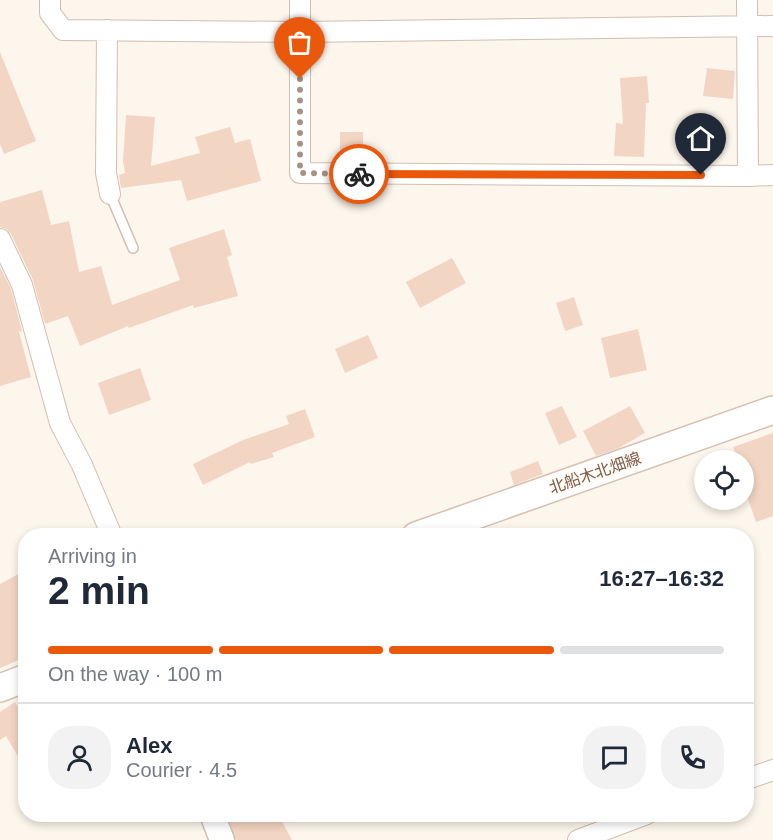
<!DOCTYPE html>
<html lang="en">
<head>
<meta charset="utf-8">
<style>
	:root { --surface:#fff; --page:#f2f2f3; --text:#1f2937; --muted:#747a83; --line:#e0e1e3; --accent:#ea580c }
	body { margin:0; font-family:Helvetica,"Noto Sans JP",sans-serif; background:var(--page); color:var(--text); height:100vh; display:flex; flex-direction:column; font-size:22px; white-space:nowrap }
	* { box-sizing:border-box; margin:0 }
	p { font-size:20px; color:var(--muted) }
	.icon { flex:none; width:33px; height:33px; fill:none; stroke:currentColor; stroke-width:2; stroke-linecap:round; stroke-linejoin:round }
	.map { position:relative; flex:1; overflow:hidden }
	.panel { position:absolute; left:18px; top:528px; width:736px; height:294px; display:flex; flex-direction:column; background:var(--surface); border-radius:24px; box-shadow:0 3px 9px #0003 }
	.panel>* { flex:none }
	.fabs { position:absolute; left:694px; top:450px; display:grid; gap:12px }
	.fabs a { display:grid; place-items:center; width:60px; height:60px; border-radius:50%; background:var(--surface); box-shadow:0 3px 9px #0003; font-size:30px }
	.pin { position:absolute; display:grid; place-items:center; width:51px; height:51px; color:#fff; margin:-62px -26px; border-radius:50% 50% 50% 0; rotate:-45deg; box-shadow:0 0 6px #0007 }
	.pin .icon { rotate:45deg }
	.courier { position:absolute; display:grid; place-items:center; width:60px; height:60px; margin:-30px; border:4px solid #ea580c; border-radius:50%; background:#fff; color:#222; box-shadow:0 2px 8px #0007 }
	.summary em { font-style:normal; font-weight:700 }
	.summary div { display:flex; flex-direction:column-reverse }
	.summary { display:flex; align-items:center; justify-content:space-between; height:102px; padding:0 30px }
	h1 { font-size:39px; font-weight:700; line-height:45px }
	.bar { display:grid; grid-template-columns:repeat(4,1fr); gap:9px 6px; align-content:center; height:72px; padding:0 30px }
	.bar i { height:8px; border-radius:4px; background:var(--line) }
	.bar .selected { background:var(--accent) }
	.bar p { grid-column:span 4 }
	.line { display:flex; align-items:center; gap:15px; padding:0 30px; border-top:2px solid var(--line) }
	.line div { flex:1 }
	.round { display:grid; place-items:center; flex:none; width:63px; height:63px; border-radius:24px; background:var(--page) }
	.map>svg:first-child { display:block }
	.building { fill:#f3d5c3 }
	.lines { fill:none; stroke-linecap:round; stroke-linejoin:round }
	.service-casing { stroke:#d1beb0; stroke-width:12 }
	.minor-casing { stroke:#d1beb0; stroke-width:22 }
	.tertiary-casing { stroke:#d1beb0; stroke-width:27 }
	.secondary-casing { stroke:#d6c0b0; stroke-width:30 }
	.service { stroke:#fff; stroke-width:9 }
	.minor { stroke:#fff; stroke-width:20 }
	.tertiary { stroke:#fff; stroke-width:24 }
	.secondary { stroke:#fff; stroke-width:27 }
	.done { stroke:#a89285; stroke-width:6; stroke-dasharray:0 10.8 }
	.route { stroke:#ea580c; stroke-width:8 }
	.labels { text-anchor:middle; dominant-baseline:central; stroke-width:4.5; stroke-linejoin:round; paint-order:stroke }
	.street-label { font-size:16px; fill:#7a5c4d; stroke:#fffaf3 }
</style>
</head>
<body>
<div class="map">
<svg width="773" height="840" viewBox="0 0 773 840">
	<rect width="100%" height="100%" fill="#fdf6ec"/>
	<path class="building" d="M 0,52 L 36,141 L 4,154 L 0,144 Z
		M 707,68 L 735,71 L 733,99 L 703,96 Z
		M 647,76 L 649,103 L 646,103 L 644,157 L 614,156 L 616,123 L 623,124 L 620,78 Z
		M 126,115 L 155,117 L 151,166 L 200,153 L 195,137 L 230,127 L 235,143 L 250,139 L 261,181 L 187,201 L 181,180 L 121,188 L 119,175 L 125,173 L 123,161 Z
		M 340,132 L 363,132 L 363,161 L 340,161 Z
		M 42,190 L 51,225 L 69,221 L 79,272 L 101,266 L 112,305 L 180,280 L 169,248 L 224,229 L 232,255 L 227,257 L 238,296 L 194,308 L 193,305 L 129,328 L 128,326 L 80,346 L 68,316 L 45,324 L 33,280 L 11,234 L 6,229 L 0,227 L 0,202 Z
		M 452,258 L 466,283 L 420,308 L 406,282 Z
		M 0,267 L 11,289 L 22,331 L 19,332 L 31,377 L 0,386 Z
		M 574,297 L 583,325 L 565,331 L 556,303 Z
		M 638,329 L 647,370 L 610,378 L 601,338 Z
		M 368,335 L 378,358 L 345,373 L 335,349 Z
		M 140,368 L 151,400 L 109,415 L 98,383 Z
		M 562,406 L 577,437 L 559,445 L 545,413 Z
		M 630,406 L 645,433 L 619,448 L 596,456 L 583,431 Z
		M 305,409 L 315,437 L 272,453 L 274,457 L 251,464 L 250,462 L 203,485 L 193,464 L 243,440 L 289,424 L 286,416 Z
		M 773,433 L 773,516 L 756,522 L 747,496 L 751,495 L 744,476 L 744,460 L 738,460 L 733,447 Z
		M 538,461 L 543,474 L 514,485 L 510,472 Z
		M 26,570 L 26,657 L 0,668 L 0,584 Z
		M 15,702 L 26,718 L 26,770 L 6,736 L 0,740 L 0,712 Z
		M 227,814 L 278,814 L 292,840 L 236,840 Z"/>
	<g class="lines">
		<g class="service-casing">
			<path id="service" d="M 110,194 L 133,248"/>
		</g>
		<g class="minor-casing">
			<path id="minor" d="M 50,0 L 50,13 L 63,30 L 300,32 L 773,26
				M 300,0 L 300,173 L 748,176 L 747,0
				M 107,30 L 106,173 L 110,194
				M 748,176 L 773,175
				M 0,239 L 22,285 L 60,423 L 82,465 L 112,536
				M 747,779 L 773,770
				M 578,840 L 647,814"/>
		</g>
		<g class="tertiary-casing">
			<path id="tertiary" d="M 212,814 L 222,840"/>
		</g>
		<g class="secondary-casing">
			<path id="secondary" d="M 416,536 L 773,410
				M 0,688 L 26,678"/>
		</g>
		<use href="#service" class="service"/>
		<use href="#minor" class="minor"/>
		<use href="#tertiary" class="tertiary"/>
		<use href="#secondary" class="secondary"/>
	</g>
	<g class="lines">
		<path class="done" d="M 300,79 L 300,173 L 359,174"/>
		<path class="route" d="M 359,174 L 701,175"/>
	</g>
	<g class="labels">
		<g class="street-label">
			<text transform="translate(595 473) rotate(-19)">北船木北畑線</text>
		</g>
	</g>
</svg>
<div class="fabs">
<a><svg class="icon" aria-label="locate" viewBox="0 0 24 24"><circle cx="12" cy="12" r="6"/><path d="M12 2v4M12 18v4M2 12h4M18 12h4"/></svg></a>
</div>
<div class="pin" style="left:300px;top:79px;background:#ea580c"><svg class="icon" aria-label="bag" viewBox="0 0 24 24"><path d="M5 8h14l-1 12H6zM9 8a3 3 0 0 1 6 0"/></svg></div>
<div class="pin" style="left:701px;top:175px;background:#1f2937"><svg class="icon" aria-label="home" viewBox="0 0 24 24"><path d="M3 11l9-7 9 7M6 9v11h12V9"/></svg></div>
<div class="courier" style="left:359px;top:174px"><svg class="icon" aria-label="bike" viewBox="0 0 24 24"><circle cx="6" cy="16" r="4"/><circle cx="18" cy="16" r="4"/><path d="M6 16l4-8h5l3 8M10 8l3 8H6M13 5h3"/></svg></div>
<section class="panel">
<div class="summary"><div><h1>2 min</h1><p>Arriving in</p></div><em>16:27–16:32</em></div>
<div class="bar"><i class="selected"></i><i class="selected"></i><i class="selected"></i><i></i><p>On the way · 100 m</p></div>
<div class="line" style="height:108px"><a class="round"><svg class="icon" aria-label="person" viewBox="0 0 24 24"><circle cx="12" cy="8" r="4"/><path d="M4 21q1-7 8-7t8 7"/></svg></a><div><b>Alex</b><p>Courier · 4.5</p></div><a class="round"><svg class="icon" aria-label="chat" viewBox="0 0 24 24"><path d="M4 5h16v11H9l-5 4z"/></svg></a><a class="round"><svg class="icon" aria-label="phone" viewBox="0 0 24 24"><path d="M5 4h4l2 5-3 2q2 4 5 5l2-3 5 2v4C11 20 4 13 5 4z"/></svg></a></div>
</section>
</div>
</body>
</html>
